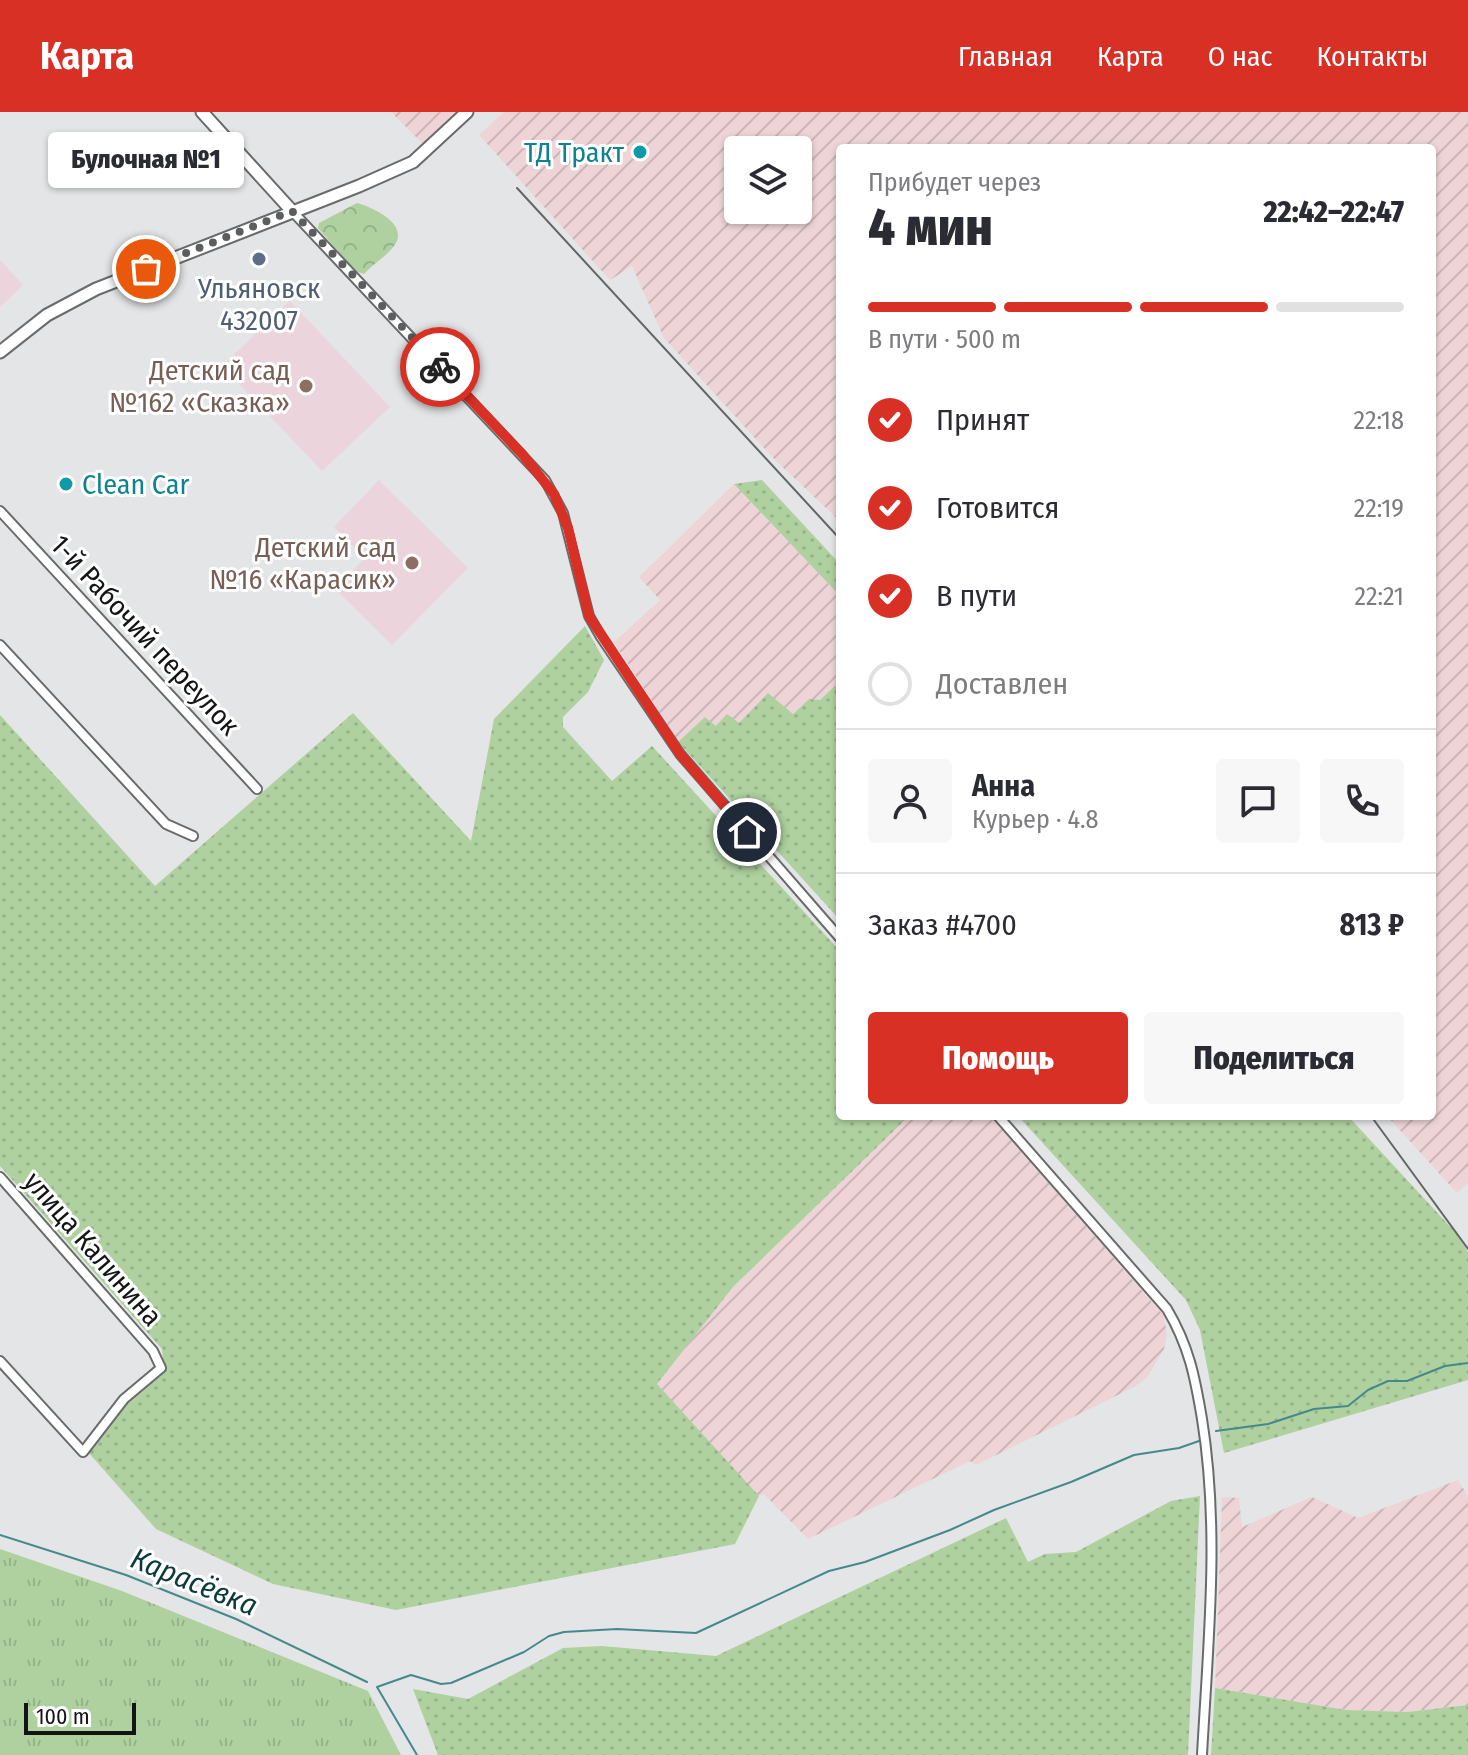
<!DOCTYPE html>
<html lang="ru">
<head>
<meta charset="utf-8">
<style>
	:root { --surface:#fff; --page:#f7f7f7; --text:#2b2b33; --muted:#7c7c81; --line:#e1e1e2; --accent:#d93025 }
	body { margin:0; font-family:"Fira Sans Condensed",sans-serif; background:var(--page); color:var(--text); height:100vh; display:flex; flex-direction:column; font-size:30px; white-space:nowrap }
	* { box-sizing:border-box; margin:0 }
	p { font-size:26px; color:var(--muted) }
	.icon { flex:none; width:44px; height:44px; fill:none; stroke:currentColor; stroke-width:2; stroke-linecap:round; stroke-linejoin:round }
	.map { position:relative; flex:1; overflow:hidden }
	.details { position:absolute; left:836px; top:32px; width:600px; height:976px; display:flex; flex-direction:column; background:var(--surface); border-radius:8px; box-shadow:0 2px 6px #0004 }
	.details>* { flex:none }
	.controls { position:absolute; left:724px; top:24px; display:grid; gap:16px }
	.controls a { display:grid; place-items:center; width:88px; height:88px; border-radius:8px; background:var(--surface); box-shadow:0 2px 6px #0004; font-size:40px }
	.scale { position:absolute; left:24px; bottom:20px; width:112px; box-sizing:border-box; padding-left:8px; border:4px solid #131414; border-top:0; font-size:22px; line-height:28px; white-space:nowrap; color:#131414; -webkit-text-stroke:6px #fff; paint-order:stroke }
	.pin { position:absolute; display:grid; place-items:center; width:68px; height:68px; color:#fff; margin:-34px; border:4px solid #fff; border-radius:50%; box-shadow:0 2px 8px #0007 }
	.courier { position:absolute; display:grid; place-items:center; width:80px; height:80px; margin:-40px; border:6px solid #d93025; border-radius:50%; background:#fff; color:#222; box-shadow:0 2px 10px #0007 }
	.bubble { position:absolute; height:56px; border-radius:8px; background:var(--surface); box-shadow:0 2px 6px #0004; font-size:26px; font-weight:800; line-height:56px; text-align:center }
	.summary em { font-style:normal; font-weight:800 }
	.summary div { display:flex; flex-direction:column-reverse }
	.summary { display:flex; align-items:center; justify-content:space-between; height:136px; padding:0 32px }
	h1 { font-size:52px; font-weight:800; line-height:60px }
	.bar { display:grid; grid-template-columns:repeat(4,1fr); gap:12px 8px; align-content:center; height:96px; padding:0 32px }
	.bar i { height:10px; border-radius:6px; background:var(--line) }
	.bar .on { background:var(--accent) }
	.bar p { grid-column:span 4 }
	.line { display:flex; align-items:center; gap:20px; padding:0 32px; border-top:2px solid var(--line) }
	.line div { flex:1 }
	.round { display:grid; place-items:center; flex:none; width:84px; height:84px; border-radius:8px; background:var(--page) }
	ol { padding:0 32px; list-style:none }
	li { display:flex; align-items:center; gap:24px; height:88px }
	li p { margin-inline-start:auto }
	li .icon { padding:8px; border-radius:50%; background:var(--accent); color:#fff; stroke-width:4 }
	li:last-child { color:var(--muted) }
	li i { width:44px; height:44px; border:4px solid var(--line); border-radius:50% }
	.action { display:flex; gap:16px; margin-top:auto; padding:16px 32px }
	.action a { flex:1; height:92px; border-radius:8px; background:var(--accent); color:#fff; font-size:32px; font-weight:800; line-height:92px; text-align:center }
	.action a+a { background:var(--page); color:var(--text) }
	header { display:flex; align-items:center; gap:48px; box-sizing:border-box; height:112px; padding:0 40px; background:var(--accent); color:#fff }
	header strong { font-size:38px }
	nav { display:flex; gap:44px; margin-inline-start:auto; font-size:28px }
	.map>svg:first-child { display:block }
	.industrial { fill:url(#industrial-furrows); fill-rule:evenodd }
	.education { fill:#ecd4dd }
	.grass { fill:url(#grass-tufts) }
	.forest { fill:url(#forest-crowns) }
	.park { fill:url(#park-dots) }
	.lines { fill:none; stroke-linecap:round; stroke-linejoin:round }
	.stream { stroke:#45898a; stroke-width:2 }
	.street-casing { stroke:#696a6b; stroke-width:12 }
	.secondary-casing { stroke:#696a6b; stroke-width:15 }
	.street { stroke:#fff; stroke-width:8 }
	.secondary { stroke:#fff; stroke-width:11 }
	.rail { stroke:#646565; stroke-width:2 }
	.done { stroke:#5c5d5e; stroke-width:8; stroke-dasharray:0 14.4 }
	.route { stroke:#d93025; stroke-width:10 }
	.culture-dot { fill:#0f9aa8; stroke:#fff; stroke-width:3 }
	.service-dot { fill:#5c6f8a; stroke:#fff; stroke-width:3 }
	.education-dot { fill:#8d6e63; stroke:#fff; stroke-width:3 }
	.labels { text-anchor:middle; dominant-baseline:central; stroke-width:6; stroke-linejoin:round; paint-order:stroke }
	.culture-label { font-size:28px; fill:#0d838f; stroke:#fff; text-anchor:end }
	.service-label { font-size:28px; fill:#4e5e75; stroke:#fff }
	.education-label { font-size:28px; fill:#785e54; stroke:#fff; text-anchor:end }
	.street-label { font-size:28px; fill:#131414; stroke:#fff }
	.water-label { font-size:30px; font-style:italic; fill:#0b3a3b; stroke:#fff }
</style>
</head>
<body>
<header>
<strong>Карта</strong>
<nav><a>Главная</a><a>Карта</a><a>О нас</a><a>Контакты</a></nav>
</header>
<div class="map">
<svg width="1468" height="1643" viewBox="0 0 1468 1643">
	<defs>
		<pattern id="industrial-furrows" width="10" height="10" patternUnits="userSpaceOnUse" patternTransform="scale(2)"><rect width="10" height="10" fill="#eed4d7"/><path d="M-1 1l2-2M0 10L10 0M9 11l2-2" fill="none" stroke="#cbb5b8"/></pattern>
		<pattern id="grass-tufts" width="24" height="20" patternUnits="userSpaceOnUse" patternTransform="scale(2)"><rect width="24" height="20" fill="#aed19f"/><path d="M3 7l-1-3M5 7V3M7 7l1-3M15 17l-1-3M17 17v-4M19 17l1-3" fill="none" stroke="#95b388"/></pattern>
		<pattern id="forest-crowns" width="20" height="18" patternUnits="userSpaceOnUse" patternTransform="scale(2)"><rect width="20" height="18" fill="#aed19f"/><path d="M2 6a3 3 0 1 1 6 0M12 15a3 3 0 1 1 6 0" fill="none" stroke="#95b388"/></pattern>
		<pattern id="park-dots" width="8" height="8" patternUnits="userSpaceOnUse" patternTransform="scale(2)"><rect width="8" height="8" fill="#aed19f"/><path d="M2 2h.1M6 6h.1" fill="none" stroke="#95b388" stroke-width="1.8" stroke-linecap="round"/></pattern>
	</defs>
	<rect width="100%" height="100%" fill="#e4e5e6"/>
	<path class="industrial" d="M 391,0 L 461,0 L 424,33 Z
		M 504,0 L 1468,0 L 1468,1070 L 1457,1081 L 1387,1004 L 1432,1004 L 1432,36 L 840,36 L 840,409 L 775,348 L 664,226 L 632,154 L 610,168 L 479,23 ZM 798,38 L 798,98 L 738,98 L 738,38 Z
		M 734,372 L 840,484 L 840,569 L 820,588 L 809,587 L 792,602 L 715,614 L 705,605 L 678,630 L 614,530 L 660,488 L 639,465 Z
		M 909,1004 L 991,1004 L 1163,1203 L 1167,1221 L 1164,1237 L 1147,1266 L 1134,1275 L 976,1353 L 970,1349 L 808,1427 L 764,1382 L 759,1384 L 656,1272 L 733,1175 Z
		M 1458,1368 L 1468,1384 L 1468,1593 L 1407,1600 L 1346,1598 L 1215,1576 L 1222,1385 L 1239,1386 L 1242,1415 L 1312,1385 L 1358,1406 Z"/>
	<path class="education" d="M 0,148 L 23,173 L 0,195 Z
		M 290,189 L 390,295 L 322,359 L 222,254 Z
		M 379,368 L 468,456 L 392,533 L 335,477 L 365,446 L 334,415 Z"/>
	<path class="grass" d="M 0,1437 L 122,1479 L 368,1579 L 401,1643 L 0,1643 Z"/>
	<path class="forest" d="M 357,91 C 372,95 407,111 396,131 C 390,142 373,152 364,162 L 355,159 L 318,116 L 319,111 Z"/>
	<path class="park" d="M 762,368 L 840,452 L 840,484 L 734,372 Z
		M 585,514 L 604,548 L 588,580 L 563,605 L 563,615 L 612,669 L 652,634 L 840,839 L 840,1004 L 909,1004 L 733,1175 L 657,1272 L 759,1384 L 735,1432 L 396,1498 L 273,1472 L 156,1417 L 88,1340 L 126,1289 L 164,1257 L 162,1237 L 0,1054 L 0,603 L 155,774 L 353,601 L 471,729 L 494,607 Z
		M 840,569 L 840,808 L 678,630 L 705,605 L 716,614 L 727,602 L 739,611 L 768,581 L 793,602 L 809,587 L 820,588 Z
		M 1018,1004 L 1348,1004 L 1455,1120 L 1468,1140 L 1468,1268 L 1224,1341 L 1200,1218 L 1186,1188 Z
		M 1200,1384 L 1188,1643 L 438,1643 L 413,1577 L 468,1587 L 563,1536 L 602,1534 L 716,1544 L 1006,1406 L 1028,1450 L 1045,1442 L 1076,1440 L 1171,1389 Z
		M 1215,1576 L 1346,1598 L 1407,1600 L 1468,1593 L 1468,1643 L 1211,1643 Z"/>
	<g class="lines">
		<path class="stream" d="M 1216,1319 L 1268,1312 L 1314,1297 L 1348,1294 L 1368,1278 L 1388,1269 L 1407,1269 L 1445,1254 L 1468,1251
			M 0,1423 L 126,1463 L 236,1507 L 367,1570
			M 417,1643 L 377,1575 L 411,1563 L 441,1572 L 451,1571 L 524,1540 L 549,1524 L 564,1520 L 617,1517 L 696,1521 L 829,1459 L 865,1450 L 950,1418 L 994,1398 L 1071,1370 L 1134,1343 L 1179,1336 L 1199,1329"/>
		<g class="street-casing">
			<path id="street" d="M 292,99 L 545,368 L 563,401 L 589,504 L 601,525 L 680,642 L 840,826
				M 0,399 L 257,677
				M 0,533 L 166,712 L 193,724
				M 998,1004 L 1167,1197 C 1189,1234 1195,1265 1202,1307 C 1220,1419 1208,1531 1202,1643
				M 0,1065 L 153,1239 L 161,1256 L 124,1287 L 83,1340 L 0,1249"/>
		</g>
		<g class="secondary-casing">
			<path id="secondary" d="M 202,0 L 292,99
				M 0,240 L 47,203 L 96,177 L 359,74 L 413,50 L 467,0"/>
		</g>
		<use href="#street" class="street"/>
		<use href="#secondary" class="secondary"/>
		<path class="rail" d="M 517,76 L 840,427
			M 1371,1004 L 1468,1137"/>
	</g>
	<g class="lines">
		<path class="done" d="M 146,157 L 292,99 L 440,255"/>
		<path class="route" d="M 440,255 L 523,343 L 554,382 L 568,416 L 589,504 L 680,642 L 747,720"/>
	</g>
	<g class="culture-dot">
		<circle cx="640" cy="40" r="8"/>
		<circle cx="66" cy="372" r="8"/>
	</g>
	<circle class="service-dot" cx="259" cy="147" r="8"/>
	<g class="education-dot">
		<circle cx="306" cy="274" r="8"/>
		<circle cx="412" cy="451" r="8"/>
	</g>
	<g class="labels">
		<g class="culture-label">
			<text x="624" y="40">ТД Тракт</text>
			<text x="82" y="372" text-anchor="start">Clean Car</text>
		</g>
		<g class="service-label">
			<text x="259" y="176">Ульяновск<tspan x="259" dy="32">432007</tspan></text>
		</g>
		<g class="education-label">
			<text x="290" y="258">Детский сад<tspan x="290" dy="32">№162 «Сказка»</tspan></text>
			<text x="396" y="435">Детский сад<tspan x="396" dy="32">№16 «Карасик»</tspan></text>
		</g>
		<g class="street-label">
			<text transform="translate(145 523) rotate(47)">1-й Рабочий переулок</text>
			<text transform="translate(93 1137) rotate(49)">улица Калинина</text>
		</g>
		<g class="water-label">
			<text transform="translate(194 1470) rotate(22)">Карасёвка</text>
		</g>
	</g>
</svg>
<div class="controls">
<a><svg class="icon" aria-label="layers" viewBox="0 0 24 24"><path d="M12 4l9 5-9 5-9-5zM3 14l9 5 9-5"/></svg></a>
</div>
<div class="scale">100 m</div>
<div class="pin" style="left:146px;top:157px;background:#ea580c"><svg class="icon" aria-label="bag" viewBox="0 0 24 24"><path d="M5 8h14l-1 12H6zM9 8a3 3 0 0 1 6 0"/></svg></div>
<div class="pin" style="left:747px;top:720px;background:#1f2937"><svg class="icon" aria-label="home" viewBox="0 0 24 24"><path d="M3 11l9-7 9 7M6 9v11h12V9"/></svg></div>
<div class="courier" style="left:440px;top:255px"><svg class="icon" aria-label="bike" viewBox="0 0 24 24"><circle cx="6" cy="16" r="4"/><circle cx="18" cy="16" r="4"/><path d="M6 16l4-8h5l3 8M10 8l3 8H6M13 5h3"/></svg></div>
<div class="bubble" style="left:48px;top:20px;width:196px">Булочная №1</div>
<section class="details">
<div class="summary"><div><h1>4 мин</h1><p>Прибудет через</p></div><em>22:42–22:47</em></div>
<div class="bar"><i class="on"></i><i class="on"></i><i class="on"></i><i></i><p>В пути · 500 m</p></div>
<ol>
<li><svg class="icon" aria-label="check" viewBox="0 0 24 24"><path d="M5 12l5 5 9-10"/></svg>Принят<p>22:18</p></li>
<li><svg class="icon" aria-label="check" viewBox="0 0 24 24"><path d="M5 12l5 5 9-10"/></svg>Готовится<p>22:19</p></li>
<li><svg class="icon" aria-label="check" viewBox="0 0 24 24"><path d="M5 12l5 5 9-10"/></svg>В пути<p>22:21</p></li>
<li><i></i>Доставлен</li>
</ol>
<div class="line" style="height:144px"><a class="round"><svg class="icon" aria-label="person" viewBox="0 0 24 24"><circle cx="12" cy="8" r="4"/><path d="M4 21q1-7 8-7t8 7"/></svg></a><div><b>Анна</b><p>Курьер · 4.8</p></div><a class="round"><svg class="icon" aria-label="chat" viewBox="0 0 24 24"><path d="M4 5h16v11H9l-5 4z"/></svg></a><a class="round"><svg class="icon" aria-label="phone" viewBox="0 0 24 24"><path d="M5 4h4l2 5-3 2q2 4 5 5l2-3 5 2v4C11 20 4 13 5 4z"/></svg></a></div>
<div class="line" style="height:104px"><div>Заказ #4700</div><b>813 ₽</b></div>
<div class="action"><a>Помощь</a><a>Поделиться</a></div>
</section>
</div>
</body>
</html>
